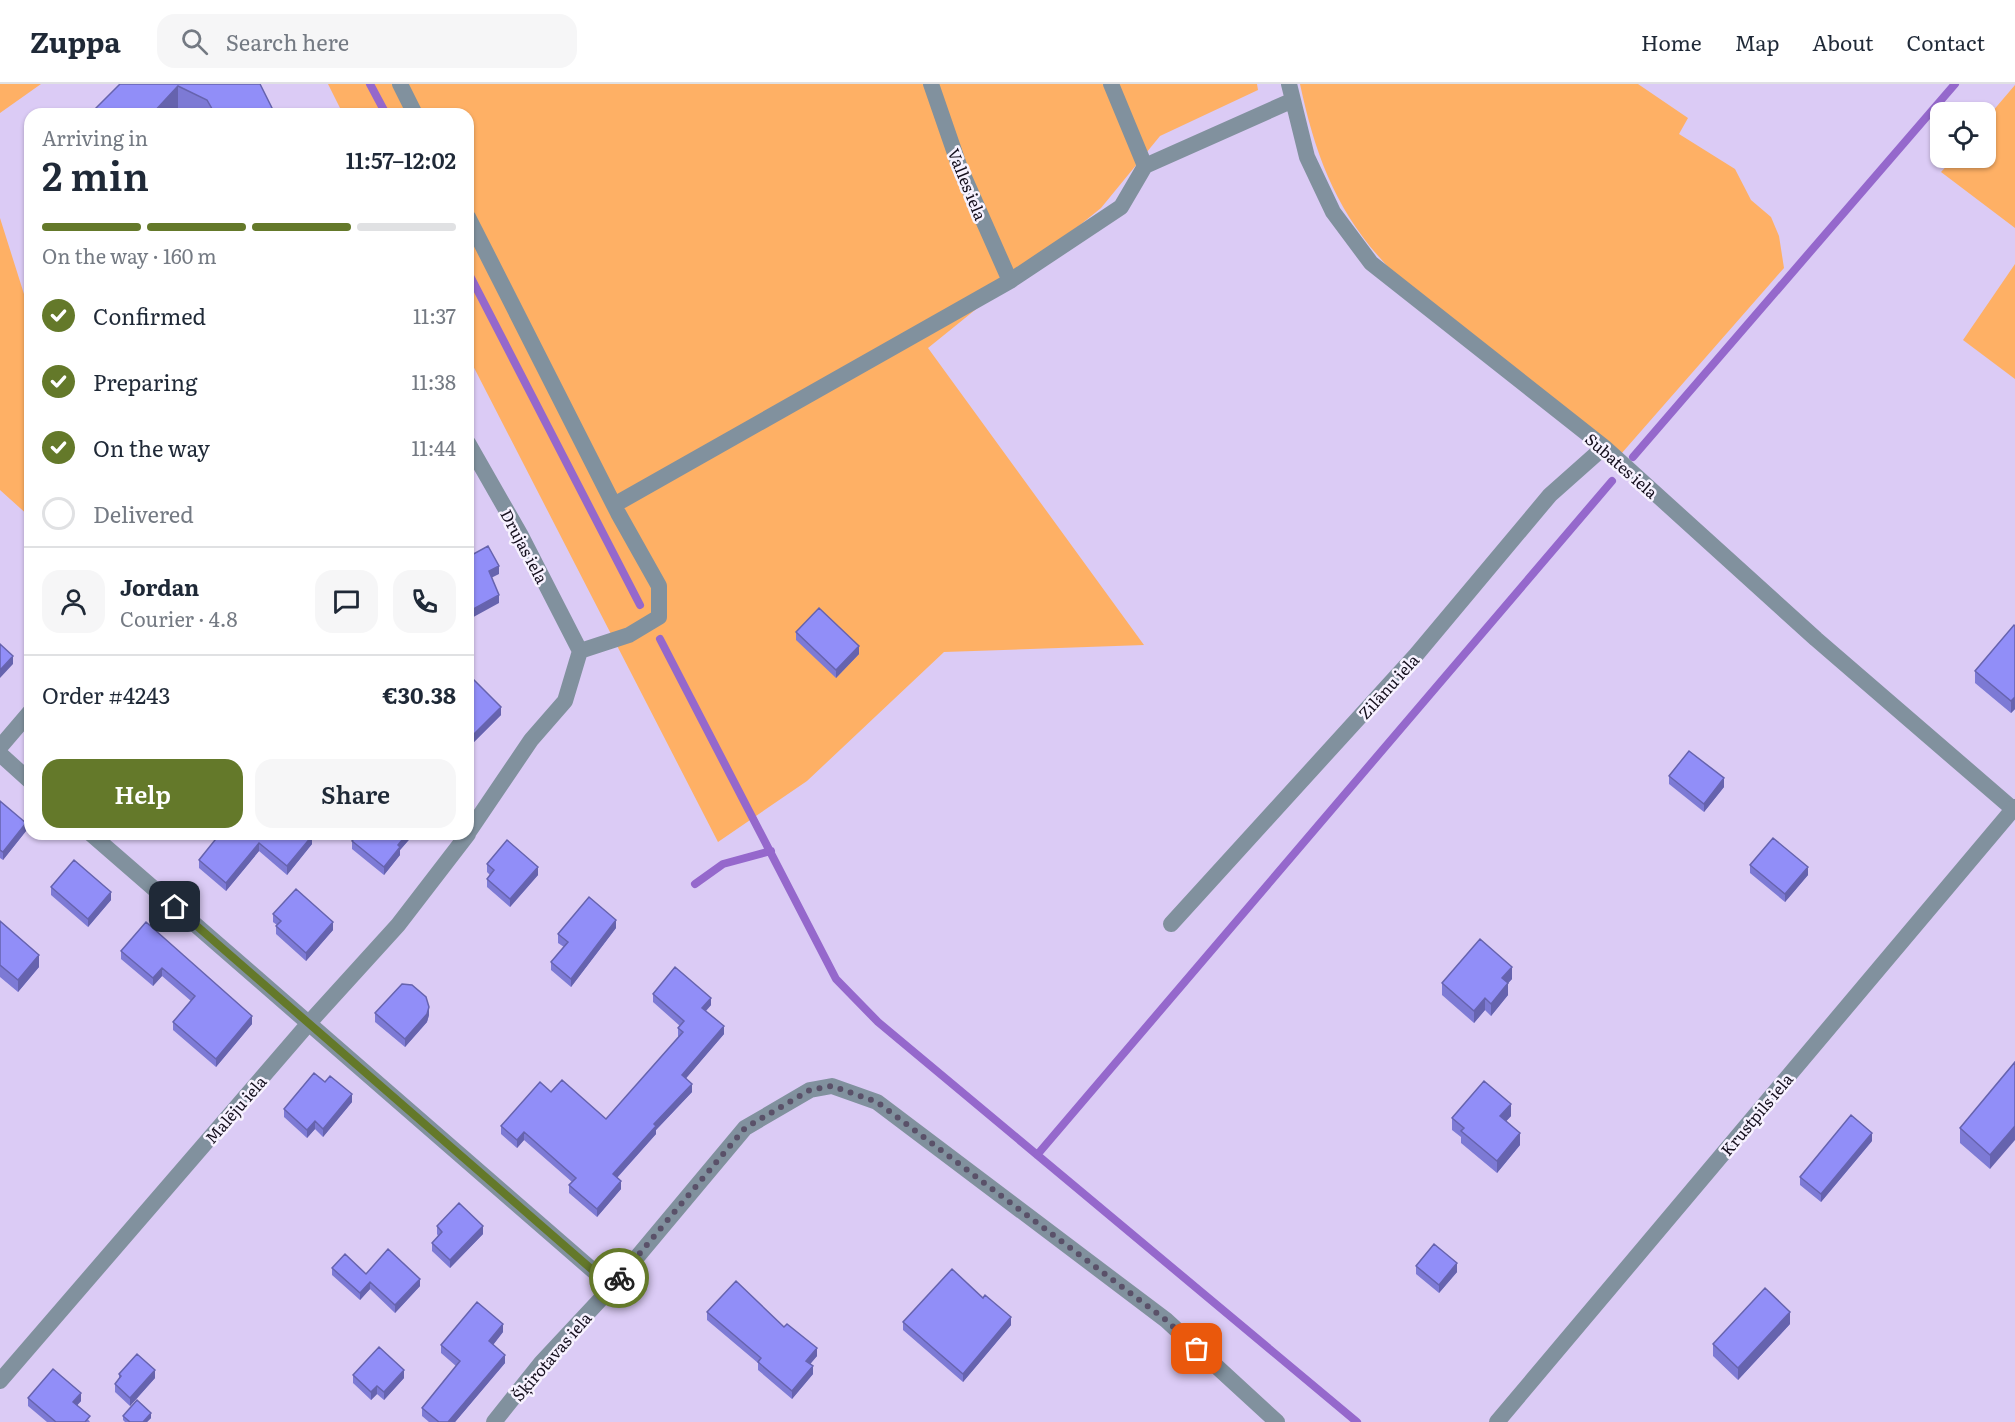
<!DOCTYPE html>
<html lang="en">
<head>
<meta charset="utf-8">
<style>
	:root { --surface:#fff; --page:#f6f6f7; --text:#1f2937; --muted:#747a83; --line:#e0e1e3; --accent:#64792a }
	body { margin:0; font-family:Literata,serif; background:var(--page); color:var(--text); height:100vh; display:flex; flex-direction:column; font-size:22px; white-space:nowrap }
	* { box-sizing:border-box; margin:0 }
	p { font-size:20px; color:var(--muted) }
	.icon { flex:none; width:33px; height:33px; fill:none; stroke:currentColor; stroke-width:2; stroke-linecap:round; stroke-linejoin:round }
	.map { position:relative; flex:1; overflow:hidden }
	.sheet { position:absolute; left:24px; top:24px; width:450px; height:732px; display:flex; flex-direction:column; background:var(--surface); border-radius:18px; box-shadow:0 2px 4px #0004 }
	.sheet>* { flex:none }
	.controls { position:absolute; left:1930px; top:18px; display:grid; gap:12px }
	.controls a { display:grid; place-items:center; width:66px; height:66px; border-radius:12px; background:var(--surface); box-shadow:0 2px 4px #0004; font-size:30px }
	.pin { position:absolute; display:grid; place-items:center; width:51px; height:51px; color:#fff; margin:-26px; border-radius:12px; box-shadow:0 3px 9px #0006 }
	.courier { position:absolute; display:grid; place-items:center; width:60px; height:60px; margin:-30px; border:4px solid #64792a; border-radius:50%; background:#fff; color:#222; box-shadow:0 2px 8px #0007 }
	.headline em { font-style:normal; font-weight:600 }
	.headline div { display:flex; flex-direction:column-reverse }
	.headline { display:flex; align-items:center; justify-content:space-between; height:102px; padding:0 18px }
	h1 { font-size:39px; font-weight:600; line-height:45px }
	.bar { display:grid; grid-template-columns:repeat(4,1fr); gap:9px 6px; align-content:center; height:72px; padding:0 18px }
	.bar i { height:8px; border-radius:4px; background:var(--line) }
	.bar .on { background:var(--accent) }
	.bar p { grid-column:span 4 }
	.line { display:flex; align-items:center; gap:15px; padding:0 18px; border-top:2px solid var(--line) }
	.line div { flex:1 }
	.round { display:grid; place-items:center; flex:none; width:63px; height:63px; border-radius:18px; background:var(--page) }
	ol { padding:0 18px; list-style:none }
	li { display:flex; align-items:center; gap:18px; height:66px }
	li p { margin-inline-start:auto }
	li .icon { padding:6px; border-radius:50%; background:var(--accent); color:#fff; stroke-width:4 }
	li:last-child { color:var(--muted) }
	li i { width:33px; height:33px; border:3px solid var(--line); border-radius:50% }
	.primary-button { display:flex; gap:12px; margin-top:auto; padding:12px 18px }
	.primary-button a { flex:1; height:69px; border-radius:18px; background:var(--accent); color:#fff; font-size:24px; font-weight:600; line-height:69px; text-align:center }
	.primary-button a+a { background:var(--page); color:var(--text) }
	header { display:flex; align-items:center; gap:36px; box-sizing:border-box; height:84px; padding:0 30px; background:var(--surface); border-bottom:2px solid var(--line) }
	header strong { font-size:28px }
	nav { display:flex; gap:33px; margin-inline-start:auto; font-size:21px }
	.search { width:420px; height:54px; background:var(--page); display:flex; align-items:center; gap:15px; box-sizing:border-box; padding:0 21px; border-radius:18px; color:var(--muted); font-size:22px }
	.map>svg:first-child { display:block }
	.green { fill:#feb065 }
	.lines { fill:none; stroke-linecap:round; stroke-linejoin:round }
	.stream { stroke:#9568cc; stroke-width:8 }
	.minor { stroke:#81919e; stroke-width:16 }
	.tertiary { stroke:#81919e; stroke-width:16 }
	.wall { fill:#7d7ad5 }
	.shaded-wall { fill:#6663ae }
	.building { fill:#918ef8; stroke:#6663ae; stroke-width:1.5 }
	.done { stroke:#5a5169; stroke-width:6; stroke-dasharray:0 10.8 }
	.route { stroke:#64792a; stroke-width:8 }
	.labels { text-anchor:middle; dominant-baseline:central; stroke-width:5; stroke-linejoin:round; paint-order:stroke }
	.street-label { font-size:16px; fill:#150f1d; stroke:#f7f2ff }
</style>
</head>
<body>
<header>
<strong>Zuppa</strong>
<div class="search"><svg class="icon" aria-label="search" viewBox="0 0 24 24"><circle cx="10" cy="10" r="6"/><path d="M15 15l6 6"/></svg>Search here</div>
<nav><a>Home</a><a>Map</a><a>About</a><a>Contact</a></nav>
</header>
<div class="map">
<svg width="2015" height="1338" viewBox="0 0 2015 1338">
	<rect width="100%" height="100%" fill="#dbcbf5"/>
	<path class="green" d="M 0,0 L 41,0 L 0,29 Z
		M 328,0 L 1257,0 L 1258,6 L 1160,52 L 1101,124 L 928,264 L 1144,561 L 944,568 L 807,697 L 718,758 L 468,272 L 468,30 L 343,30 Z
		M 1300,0 L 1638,0 L 1688,34 L 1679,50 L 1735,85 L 1751,116 L 1771,133 L 1779,152 L 1784,184 L 1621,370 L 1393,188 C 1338,132 1316,75 1300,0 Z
		M 2015,1 L 2015,144 L 1941,88 L 1954,74 L 1986,74 L 1986,35 Z
		M 0,134 L 30,229 L 30,433 L 0,406 Z
		M 2015,180 L 2015,295 L 1963,256 Z"/>
	<g class="lines">
		<path class="stream" d="M 370,0 L 386,30
			M 468,188 L 640,521
			M 1633,373 L 1955,0
			M 660,555 L 836,895 L 878,938 L 1357,1338
			M 695,800 L 723,780 L 771,767
			M 1037,1071 L 1612,397"/>
		<path class="minor" d="M 400,0 L 415,30
			M 931,0 L 960,84 L 1010,197
			M 1111,0 L 1145,82
			M 1289,0 L 1307,73 L 1333,128 L 1371,179 L 1604,363 L 1816,555 L 2013,725
			M 468,133 L 618,429 L 659,502 L 659,533 L 629,551 L 580,567
			M 468,359 L 520,450 L 580,567
			M 614,421 L 1010,197 L 1121,123 L 1145,82 L 1291,17
			M 0,663 L 30,628
			M 0,670 L 30,697
			M 468,749 L 531,656 L 565,617 L 580,567
			M 91,750 L 612,1203
			M 1171,840 L 1416,571 L 1550,411 L 1604,363
			M 0,1297 L 309,939 L 398,841 L 468,750
			M 494,1338 L 541,1279 L 612,1203 L 745,1044 L 810,1006 L 832,1002 L 877,1018 L 1166,1236 L 1277,1338"/>
		<path class="tertiary" d="M 1497,1338 L 2015,723"/>
	</g>
	<path class="wall" d="M 120,0 L 260,0 L 275,30 L 189,30 Z
		M 30,91 L 30,117 L 28,115 L 28,93 Z
		M 2015,542 L 2015,625 L 2011,629 L 1975,599 L 1975,587 Z
		M 796,548 L 859,570 L 836,594 L 796,556 Z
		M 468,590 L 501,631 L 473,659 L 468,653 Z
		M 1669,692 L 1724,703 L 1704,728 L 1669,700 Z
		M 0,717 L 26,747 L 3,776 L 0,774 Z
		M 358,750 L 414,750 L 400,766 L 400,771 L 384,791 L 352,765 L 352,757 Z
		M 224,755 L 312,760 L 287,791 L 259,767 L 226,807 L 199,784 L 199,776 Z
		M 487,780 L 538,791 L 510,823 L 487,803 L 487,795 L 490,791 L 487,788 Z
		M 1750,781 L 1808,791 L 1785,818 L 1750,789 Z
		M 51,803 L 111,816 L 88,843 L 51,811 Z
		M 273,830 L 333,846 L 306,877 L 276,850 L 276,842 L 277,841 L 273,838 Z
		M 0,838 L 39,883 L 18,908 L 0,893 Z
		M 146,838 L 252,940 L 216,983 L 173,946 L 173,938 L 191,917 L 162,892 L 153,902 L 121,875 L 121,867 Z
		M 616,844 L 571,903 L 551,886 L 551,878 L 564,863 L 558,859 L 558,850 Z
		M 1512,895 L 1508,899 L 1508,911 L 1491,932 L 1485,926 L 1474,939 L 1442,911 L 1442,899 Z
		M 653,910 L 711,921 L 706,927 L 724,950 L 686,994 L 692,1008 L 656,1046 L 656,1050 L 617,1094 L 621,1105 L 597,1133 L 569,1109 L 569,1101 L 572,1098 L 524,1056 L 517,1064 L 501,1050 L 501,1042 L 551,1008 L 606,1035 L 679,953 L 678,952 L 678,944 L 680,942 L 653,918 Z
		M 375,929 L 429,931 L 427,938 L 405,963 L 375,938 Z
		M 2015,978 L 1990,1085 L 1960,1059 L 1960,1044 Z
		M 352,1018 L 323,1053 L 315,1045 L 307,1054 L 284,1033 L 284,1025 Z
		M 1511,1032 L 1506,1037 L 1520,1061 L 1497,1089 L 1461,1059 L 1461,1053 L 1452,1046 L 1452,1034 Z
		M 1872,1057 L 1821,1118 L 1800,1101 L 1800,1093 Z
		M 437,1142 L 483,1150 L 450,1184 L 432,1167 L 432,1159 L 438,1152 L 437,1150 Z
		M 1416,1182 L 1457,1188 L 1439,1209 L 1416,1190 Z
		M 332,1184 L 366,1190 L 420,1202 L 395,1229 L 370,1205 L 360,1216 L 332,1191 Z
		M 707,1228 L 784,1243 L 817,1272 L 810,1280 L 813,1290 L 792,1315 L 758,1286 L 758,1279 L 707,1236 Z
		M 903,1238 L 1011,1241 L 963,1298 L 903,1246 Z
		M 1790,1240 L 1738,1296 L 1713,1272 L 1713,1260 Z
		M 503,1248 L 493,1261 L 505,1279 L 455,1338 L 429,1338 L 422,1332 L 422,1324 L 456,1282 L 441,1269 L 441,1261 Z
		M 119,1290 L 155,1294 L 130,1322 L 115,1308 L 115,1300 L 119,1295 Z
		M 353,1291 L 404,1294 L 384,1316 L 377,1310 L 371,1316 L 353,1299 Z
		M 28,1314 L 81,1317 L 77,1321 L 90,1338 L 47,1338 L 28,1322 Z
		M 123,1332 L 151,1334 L 147,1338 L 125,1338 L 123,1336 Z"/>
	<path class="shaded-wall" d="M 178,2 L 178,24 L 172,30 L 152,30 Z
		M 499,482 L 499,490 L 489,495 L 489,487 Z
		M 499,511 L 499,519 L 468,536 L 468,528 Z
		M 859,562 L 859,570 L 836,594 L 836,586 Z
		M 13,572 L 13,580 L 0,594 L 0,586 Z
		M 2015,613 L 2015,625 L 2011,629 L 2011,617 Z
		M 501,623 L 501,631 L 473,659 L 473,651 Z
		M 1724,694 L 1724,703 L 1704,728 L 1704,720 Z
		M 26,739 L 26,747 L 3,776 L 3,768 Z
		M 407,750 L 414,750 L 400,766 L 400,771 L 384,791 L 384,783 L 398,761 Z
		M 312,752 L 312,760 L 287,791 L 287,782 Z
		M 259,759 L 259,767 L 226,807 L 226,799 Z
		M 538,783 L 538,791 L 510,823 L 510,815 Z
		M 1808,783 L 1808,791 L 1785,818 L 1785,810 Z
		M 111,808 L 111,816 L 88,843 L 88,835 Z
		M 616,836 L 616,844 L 571,903 L 571,895 Z
		M 333,838 L 333,846 L 306,877 L 306,869 Z
		M 39,871 L 39,883 L 18,908 L 18,896 Z
		M 1512,883 L 1512,895 L 1502,906 L 1502,894 Z
		M 162,884 L 162,892 L 153,902 L 153,894 Z
		M 1508,899 L 1508,911 L 1491,932 L 1491,920 Z
		M 711,914 L 711,921 L 702,931 L 702,924 Z
		M 1485,914 L 1485,926 L 1474,939 L 1474,927 Z
		M 429,923 L 429,931 L 427,938 L 405,963 L 405,955 Z
		M 252,932 L 252,940 L 216,983 L 216,975 Z
		M 724,942 L 724,950 L 682,999 L 682,991 Z
		M 692,1000 L 692,1008 L 656,1046 L 656,1050 L 613,1098 L 613,1090 L 654,1040 Z
		M 352,1010 L 352,1018 L 323,1053 L 323,1045 Z
		M 1511,1020 L 1511,1032 L 1500,1044 L 1500,1032 Z
		M 315,1037 L 315,1045 L 307,1054 L 307,1046 Z
		M 2015,1042 L 2015,1056 L 1990,1085 L 1990,1071 Z
		M 524,1048 L 524,1056 L 517,1064 L 517,1056 Z
		M 1520,1049 L 1520,1061 L 1497,1089 L 1497,1077 Z
		M 1872,1049 L 1872,1057 L 1821,1118 L 1821,1110 Z
		M 621,1097 L 621,1105 L 597,1133 L 597,1125 Z
		M 483,1142 L 483,1150 L 450,1184 L 450,1176 Z
		M 1457,1179 L 1457,1188 L 1439,1209 L 1439,1201 Z
		M 420,1195 L 420,1202 L 395,1229 L 395,1221 Z
		M 370,1198 L 370,1205 L 360,1216 L 360,1209 Z
		M 1790,1228 L 1790,1240 L 1738,1296 L 1738,1284 Z
		M 1011,1233 L 1011,1241 L 963,1298 L 963,1290 Z
		M 503,1240 L 503,1248 L 489,1266 L 489,1257 Z
		M 817,1264 L 817,1272 L 806,1285 L 806,1277 Z
		M 505,1271 L 505,1279 L 455,1338 L 448,1338 Z
		M 813,1282 L 813,1290 L 792,1315 L 792,1307 Z
		M 155,1286 L 155,1294 L 130,1322 L 130,1314 Z
		M 404,1286 L 404,1294 L 384,1316 L 384,1308 Z
		M 377,1302 L 377,1310 L 371,1316 L 371,1308 Z
		M 81,1309 L 81,1317 L 73,1326 L 73,1318 Z
		M 151,1329 L 151,1334 L 147,1338 L 143,1338 Z"/>
	<path class="building" d="M 120,0 L 260,0 L 275,30 L 215,30 L 207,16 L 178,2 L 152,30 L 90,30 Z
		M 488,462 L 499,482 L 489,487 L 499,511 L 468,528 L 468,473 Z
		M 819,524 L 859,562 L 836,586 L 796,548 Z
		M 2014,541 L 2015,542 L 2015,613 L 2011,617 L 1975,587 Z
		M 0,560 L 13,572 L 0,586 Z
		M 468,590 L 501,623 L 473,651 L 468,645 Z
		M 1689,667 L 1724,694 L 1704,720 L 1669,692 Z
		M 0,717 L 26,739 L 3,768 L 0,766 Z
		M 227,750 L 311,750 L 312,752 L 287,782 L 259,759 L 226,799 L 199,776 L 219,751 L 224,755 Z
		M 358,750 L 407,750 L 398,761 L 400,763 L 384,783 L 352,757 Z
		M 1773,754 L 1808,783 L 1785,810 L 1750,781 Z
		M 507,756 L 538,783 L 510,815 L 487,795 L 494,786 L 487,780 Z
		M 74,776 L 111,808 L 88,835 L 51,803 Z
		M 296,805 L 333,838 L 306,869 L 276,842 L 281,837 L 273,830 Z
		M 589,813 L 616,836 L 571,895 L 551,878 L 568,858 L 558,850 Z
		M 0,837 L 39,871 L 18,896 L 0,881 Z
		M 146,838 L 252,932 L 216,975 L 173,938 L 195,912 L 162,884 L 153,894 L 121,867 Z
		M 1480,855 L 1512,883 L 1502,894 L 1508,899 L 1491,920 L 1485,914 L 1474,927 L 1442,899 Z
		M 675,883 L 711,914 L 702,924 L 724,942 L 682,991 L 692,1000 L 654,1040 L 656,1042 L 613,1090 L 621,1097 L 597,1125 L 569,1101 L 576,1094 L 524,1048 L 517,1056 L 501,1042 L 540,998 L 551,1008 L 562,996 L 606,1035 L 683,948 L 678,944 L 684,937 L 653,910 Z
		M 402,900 L 412,901 L 426,913 L 429,923 L 427,930 L 405,955 L 375,929 Z
		M 2015,978 L 2015,1042 L 1990,1071 L 1960,1044 Z
		M 314,989 L 325,998 L 330,992 L 352,1010 L 323,1045 L 315,1037 L 307,1046 L 284,1025 Z
		M 1484,997 L 1511,1020 L 1500,1032 L 1520,1049 L 1497,1077 L 1461,1047 L 1464,1044 L 1452,1034 Z
		M 1851,1031 L 1872,1049 L 1821,1110 L 1800,1093 Z
		M 459,1119 L 483,1142 L 450,1176 L 432,1159 L 442,1148 L 437,1142 Z
		M 1434,1160 L 1457,1179 L 1439,1201 L 1416,1182 Z
		M 388,1165 L 420,1195 L 395,1221 L 370,1198 L 360,1209 L 332,1184 L 345,1170 L 366,1190 Z
		M 952,1185 L 983,1214 L 985,1211 L 1011,1233 L 963,1290 L 903,1238 Z
		M 736,1197 L 784,1243 L 787,1240 L 817,1264 L 806,1277 L 813,1282 L 792,1307 L 758,1278 L 761,1274 L 707,1228 Z
		M 1765,1204 L 1790,1228 L 1738,1284 L 1713,1260 Z
		M 477,1218 L 503,1240 L 489,1257 L 505,1271 L 448,1338 L 439,1338 L 422,1324 L 460,1277 L 441,1261 Z
		M 379,1263 L 404,1286 L 384,1308 L 377,1302 L 371,1308 L 353,1291 Z
		M 137,1270 L 155,1286 L 130,1314 L 115,1300 L 121,1292 L 119,1290 Z
		M 53,1285 L 81,1309 L 73,1318 L 90,1332 L 85,1338 L 56,1338 L 28,1314 Z
		M 137,1316 L 151,1329 L 143,1338 L 130,1338 L 123,1332 Z"/>
	<g class="lines">
		<path class="done" d="M 619,1194 L 745,1044 L 810,1006 L 832,1002 L 877,1018 L 1166,1236 L 1197,1265"/>
		<path class="route" d="M 175,823 L 612,1203 L 619,1194"/>
	</g>
	<g class="labels">
		<g class="street-label">
			<text transform="translate(968 100) rotate(68)">Valles iela</text>
			<text transform="translate(1622 381) rotate(41)">Subates iela</text>
			<text transform="translate(525 462) rotate(62)">Drujas iela</text>
			<text transform="translate(1388 602) rotate(-48)">Zilānu iela</text>
			<text transform="translate(235 1025) rotate(-49)">Malēju iela</text>
			<text transform="translate(1756 1030) rotate(-50)">Krustpils iela</text>
			<text transform="translate(551 1272) rotate(-49)">Šķirotavas iela</text>
		</g>
	</g>
</svg>
<div class="controls">
<a><svg class="icon" aria-label="locate" viewBox="0 0 24 24"><circle cx="12" cy="12" r="6"/><path d="M12 2v4M12 18v4M2 12h4M18 12h4"/></svg></a>
</div>
<div class="pin" style="left:1197px;top:1265px;background:#ea580c"><svg class="icon" aria-label="bag" viewBox="0 0 24 24"><path d="M5 8h14l-1 12H6zM9 8a3 3 0 0 1 6 0"/></svg></div>
<div class="pin" style="left:175px;top:823px;background:#1f2937"><svg class="icon" aria-label="home" viewBox="0 0 24 24"><path d="M3 11l9-7 9 7M6 9v11h12V9"/></svg></div>
<div class="courier" style="left:619px;top:1194px"><svg class="icon" aria-label="bike" viewBox="0 0 24 24"><circle cx="6" cy="16" r="4"/><circle cx="18" cy="16" r="4"/><path d="M6 16l4-8h5l3 8M10 8l3 8H6M13 5h3"/></svg></div>
<section class="sheet">
<div class="headline"><div><h1>2 min</h1><p>Arriving in</p></div><em>11:57–12:02</em></div>
<div class="bar"><i class="on"></i><i class="on"></i><i class="on"></i><i></i><p>On the way · 160 m</p></div>
<ol>
<li><svg class="icon" aria-label="check" viewBox="0 0 24 24"><path d="M5 12l5 5 9-10"/></svg>Confirmed<p>11:37</p></li>
<li><svg class="icon" aria-label="check" viewBox="0 0 24 24"><path d="M5 12l5 5 9-10"/></svg>Preparing<p>11:38</p></li>
<li><svg class="icon" aria-label="check" viewBox="0 0 24 24"><path d="M5 12l5 5 9-10"/></svg>On the way<p>11:44</p></li>
<li><i></i>Delivered</li>
</ol>
<div class="line" style="height:108px"><a class="round"><svg class="icon" aria-label="person" viewBox="0 0 24 24"><circle cx="12" cy="8" r="4"/><path d="M4 21q1-7 8-7t8 7"/></svg></a><div><b>Jordan</b><p>Courier · 4.8</p></div><a class="round"><svg class="icon" aria-label="chat" viewBox="0 0 24 24"><path d="M4 5h16v11H9l-5 4z"/></svg></a><a class="round"><svg class="icon" aria-label="phone" viewBox="0 0 24 24"><path d="M5 4h4l2 5-3 2q2 4 5 5l2-3 5 2v4C11 20 4 13 5 4z"/></svg></a></div>
<div class="line" style="height:78px"><div>Order #4243</div><b>€30.38</b></div>
<div class="primary-button"><a>Help</a><a>Share</a></div>
</section>
</div>
</body>
</html>
